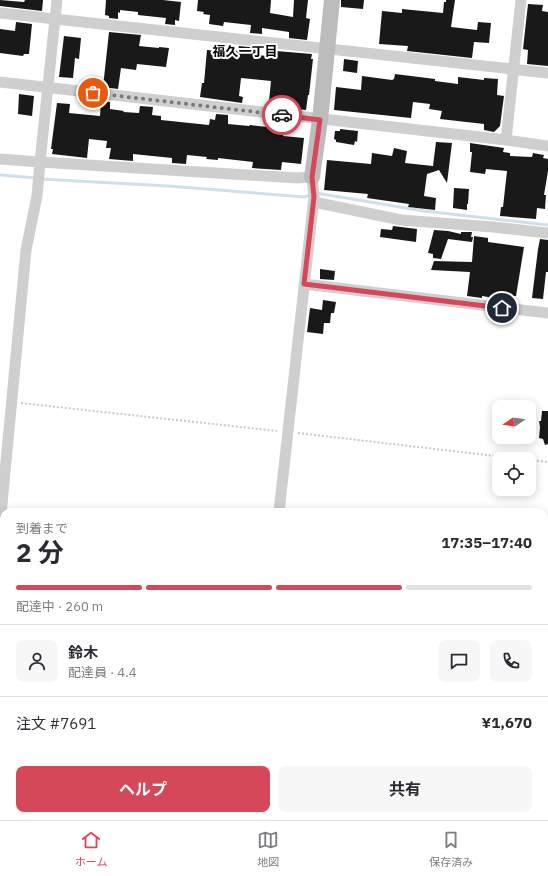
<!DOCTYPE html>
<html lang="ja">
<head>
<meta charset="utf-8">
<style>
	:root { --surface:#fff; --page:#f7f7f7; --text:#2b2b33; --muted:#7c7c81; --line:#e1e1e2; --accent:#d5485a }
	body { margin:0; font-family:"IBM Plex Sans","Noto Sans JP",sans-serif; background:var(--page); color:var(--text); height:100vh; display:flex; flex-direction:column; font-size:15px; white-space:nowrap }
	* { box-sizing:border-box; margin:0 }
	p { font-size:13px; color:var(--muted) }
	.icon { flex:none; width:22px; height:22px; fill:none; stroke:currentColor; stroke-width:2; stroke-linecap:round; stroke-linejoin:round }
	.map { position:relative; flex:1; overflow:hidden }
	.side { position:absolute; left:0px; top:508px; width:548px; height:312px; display:flex; flex-direction:column; background:var(--surface); border-radius:12px 12px 0 0; box-shadow:0 2px 10px #0003 }
	.side>* { flex:none }
	.needle { width:26px; rotate:257deg }
	.controls { position:absolute; left:492px; top:400px; display:grid; gap:8px }
	.controls a { display:grid; place-items:center; width:44px; height:44px; border-radius:8px; background:var(--surface); box-shadow:0 2px 10px #0003; font-size:20px }
	.pin { position:absolute; display:grid; place-items:center; width:34px; height:34px; color:#fff; margin:-17px; border:2px solid #fff; border-radius:50%; box-shadow:0 1px 4px #0007 }
	.courier { position:absolute; display:grid; place-items:center; width:40px; height:40px; margin:-20px; border:3px solid #d5485a; border-radius:50%; background:#fff; color:#222; box-shadow:0 1px 5px #0007 }
	.overview em { font-style:normal; font-weight:700 }
	.overview div { display:flex; flex-direction:column-reverse }
	.overview { display:flex; align-items:center; justify-content:space-between; height:68px; padding:0 16px }
	h1 { font-size:26px; font-weight:700; line-height:30px }
	.bar { display:grid; grid-template-columns:repeat(4,1fr); gap:6px 4px; align-content:center; height:48px; padding:0 16px }
	.bar i { height:5px; border-radius:3px; background:var(--line) }
	.bar .current { background:var(--accent) }
	.bar p { grid-column:span 4 }
	.line { display:flex; align-items:center; gap:10px; padding:0 16px; border-top:1px solid var(--line) }
	.line div { flex:1 }
	.round { display:grid; place-items:center; flex:none; width:42px; height:42px; border-radius:8px; background:var(--page) }
	.button { display:flex; gap:8px; margin-top:auto; padding:8px 16px }
	.button a { flex:1; height:46px; border-radius:8px; background:var(--accent); color:#fff; font-size:16px; font-weight:700; line-height:46px; text-align:center }
	.button a+a { background:var(--page); color:var(--text) }
	.tab-bar { display:flex; justify-content:space-around; align-items:center; height:56px; border-top:1px solid var(--line); background:var(--surface); font-size:11px; color:var(--muted) }
	.tab-bar a { display:grid; justify-items:center; gap:2px }
	.tab-bar .current { color:var(--accent) }
	.map>svg:first-child { display:block }
	.lines { fill:none; stroke-linecap:round; stroke-linejoin:round }
	.stream { stroke:#cee0e9; stroke-width:3 }
	.building { fill:#191919 }
	.path { stroke:#c9c9c9; stroke-width:2; stroke-dasharray:2 2; stroke-linecap:butt }
	.street { stroke:#cfcfcf; stroke-width:11 }
	.secondary { stroke:#bcbcbc; stroke-width:16 }
	.done { stroke:#7a7a7a; stroke-width:4; stroke-dasharray:0 7.2 }
	.route { stroke:#d5485a; stroke-width:5 }
	.labels { text-anchor:middle; dominant-baseline:central; stroke-width:4; stroke-linejoin:round; paint-order:stroke }
	.neighbourhood-label { font-size:13px; font-weight:bold; fill:#000; stroke:#fff }
</style>
</head>
<body>
<div class="map">
<svg width="548" height="820" viewBox="0 0 548 820">
	<rect width="100%" height="100%" fill="#fff"/>
	<g class="lines">
		<path class="stream" d="M 0,175 L 36,178
			M 41,179 L 168,186 L 304,197 L 311,195
			M 316,193 L 424,211 L 548,225"/>
	</g>
	<path class="building" d="M 0,0 L 24,2 L 25,0 L 43,0 L 42,11 L 0,6 Z
		M 106,0 L 163,0 L 181,2 L 179,21 L 175,20 L 175,25 L 165,24 L 166,18 L 138,15 L 138,12 L 120,10 L 120,13 L 118,12 L 118,19 L 109,18 L 109,16 L 105,15 Z
		M 198,0 L 271,0 L 270,13 L 293,17 L 294,0 L 308,0 L 306,18 L 310,19 L 307,40 L 289,38 L 289,32 L 262,28 L 262,34 L 250,33 L 251,25 L 224,22 L 223,26 L 209,24 L 210,15 L 203,14 L 204,12 L 197,11 Z
		M 341,0 L 364,0 L 363,9 L 341,7 Z
		M 446,0 L 455,0 L 451,27 L 477,30 L 478,22 L 491,23 L 489,43 L 474,42 L 472,58 L 407,51 L 408,46 L 379,44 L 382,11 L 402,13 L 402,9 L 443,13 L 444,2 L 446,2 Z
		M 528,4 L 543,5 L 542,11 L 548,12 L 548,66 L 527,64 L 528,50 L 523,49 Z
		M 16,22 L 32,24 L 29,54 L 24,54 L 23,56 L 0,53 L 0,29 L 15,31 Z
		M 109,32 L 141,35 L 139,46 L 159,48 L 159,47 L 169,48 L 166,67 L 137,64 L 136,70 L 121,68 L 118,89 L 103,87 Z
		M 64,36 L 81,38 L 79,59 L 75,58 L 73,78 L 59,77 Z
		M 239,46 L 258,48 L 258,55 L 275,57 L 276,51 L 312,54 L 311,59 L 313,59 L 309,95 L 308,95 L 306,110 L 270,106 L 271,102 L 269,101 L 271,81 L 241,78 L 239,96 L 243,97 L 242,103 L 200,97 L 202,83 L 204,83 L 207,50 L 228,52 L 228,50 L 238,51 Z
		M 344,59 L 358,61 L 357,73 L 343,71 Z
		M 395,74 L 435,79 L 435,81 L 458,84 L 458,77 L 484,80 L 484,78 L 498,79 L 497,95 L 504,96 L 500,126 L 494,132 L 484,130 L 484,124 L 440,119 L 442,111 L 429,109 L 430,104 L 413,102 L 411,118 L 334,110 L 336,87 L 361,90 L 362,76 L 392,80 L 394,79 Z
		M 19,94 L 34,96 L 32,116 L 18,114 Z
		M 101,101 L 110,102 L 110,109 L 124,111 L 123,112 L 139,113 L 140,106 L 153,107 L 152,115 L 161,116 L 161,120 L 209,125 L 210,119 L 215,120 L 216,114 L 228,115 L 228,124 L 249,126 L 250,125 L 284,129 L 283,136 L 304,138 L 301,164 L 282,162 L 281,170 L 252,168 L 253,162 L 218,158 L 218,160 L 206,159 L 207,157 L 187,155 L 186,164 L 172,163 L 172,158 L 133,154 L 133,161 L 109,159 L 111,148 L 106,148 L 107,141 L 89,139 L 87,158 L 52,154 L 53,149 L 51,149 L 57,103 L 70,104 L 69,113 L 100,116 Z
		M 340,129 L 358,131 L 357,142 L 355,141 L 354,145 L 336,142 L 336,140 L 334,139 L 335,131 L 340,131 Z
		M 436,142 L 452,143 L 447,183 L 439,170 L 427,174 L 424,196 L 436,198 L 435,210 L 408,207 L 409,204 L 367,198 L 368,194 L 324,190 L 327,160 L 371,164 L 372,153 L 392,156 L 394,148 L 407,151 L 405,163 L 433,166 Z
		M 470,143 L 504,148 L 503,152 L 510,153 L 510,156 L 532,157 L 533,153 L 544,155 L 543,158 L 548,159 L 548,171 L 544,195 L 546,195 L 545,209 L 537,208 L 536,219 L 500,216 L 501,207 L 503,207 L 507,171 L 486,169 L 485,174 L 470,172 L 472,152 L 470,152 Z
		M 454,188 L 469,189 L 468,204 L 467,204 L 467,210 L 453,208 Z
		M 393,226 L 417,229 L 416,242 L 380,237 L 381,229 L 392,230 Z
		M 434,230 L 448,231 L 461,234 L 461,232 L 472,232 L 471,237 L 473,237 L 472,242 L 448,239 L 441,259 L 433,258 L 433,254 L 428,253 Z
		M 474,236 L 488,238 L 488,242 L 524,247 L 516,296 L 514,296 L 513,301 L 482,296 L 482,298 L 467,296 L 470,272 L 431,270 L 434,261 L 472,262 Z
		M 540,239 L 548,240 L 548,272 L 546,272 L 543,299 L 532,298 L 538,249 Z
		M 320,269 L 335,271 L 334,280 L 320,279 Z
		M 323,300 L 336,302 L 334,313 L 331,313 L 330,323 L 324,323 L 323,334 L 307,332 L 310,308 L 322,310 Z
		M 542,411 L 548,411 L 548,444 L 545,445 L 543,439 L 539,438 L 540,427 L 539,421 L 541,421 Z"/>
	<g class="lines">
		<path class="path" d="M 21,403 L 277,431
			M 298,433 L 521,459
			M 529,460 L 548,462
			M 0,617 L 4,618"/>
		<path class="street" d="M 0,13 L 548,73
			M 0,82 L 506,140 L 548,146
			M 506,140 L 521,0
			M 0,159 L 40,162 L 57,0
			M 314,202 L 401,220 L 493,227 L 548,233
			M 304,284 L 548,313
			M 0,525 L 26,250 L 37,196 L 40,162 L 297,178 L 312,177 L 314,197 L 279,512
			M 0,552 L 4,553
			M 544,614 L 548,615
			M 544,699 L 548,699
			M 0,808 L 4,810
			M 18,816 L 26,820"/>
		<path class="secondary" d="M 312,177 L 320,120 L 332,0"/>
	</g>
	<g class="lines">
		<path class="done" d="M 93,93 L 282,115"/>
		<path class="route" d="M 282,115 L 320,120 L 312,177 L 314,197 L 304,284 L 502,308"/>
	</g>
	<g class="labels">
		<g class="neighbourhood-label">
			<text x="245" y="51">福久一丁目</text>
		</g>
	</g>
</svg>
<div class="controls">
<a><svg class="needle" viewBox="-14 -14 28 28"><path d="M0-13l5 13h-10z" fill="#e53935"/><path d="M0 13l5-13h-10z" fill="#7c7c81"/></svg></a>
<a><svg class="icon" aria-label="locate" viewBox="0 0 24 24"><circle cx="12" cy="12" r="6"/><path d="M12 2v4M12 18v4M2 12h4M18 12h4"/></svg></a>
</div>
<div class="pin" style="left:93px;top:93px;background:#ea580c"><svg class="icon" aria-label="bag" viewBox="0 0 24 24"><path d="M5 8h14l-1 12H6zM9 8a3 3 0 0 1 6 0"/></svg></div>
<div class="pin" style="left:502px;top:308px;background:#1f2937"><svg class="icon" aria-label="home" viewBox="0 0 24 24"><path d="M3 11l9-7 9 7M6 9v11h12V9"/></svg></div>
<div class="courier" style="left:282px;top:115px"><svg class="icon" aria-label="car" viewBox="0 0 24 24"><path d="M5 17H2v-5l4-1 3-4h7l3 4 3 1v5h-3M9 17h6M6 11h13"/><circle cx="7" cy="17" r="2"/><circle cx="17" cy="17" r="2"/></svg></div>
<section class="side">
<div class="overview"><div><h1>2 分</h1><p>到着まで</p></div><em>17:35–17:40</em></div>
<div class="bar"><i class="current"></i><i class="current"></i><i class="current"></i><i></i><p>配達中 · 260 m</p></div>
<div class="line" style="height:72px"><a class="round"><svg class="icon" aria-label="person" viewBox="0 0 24 24"><circle cx="12" cy="8" r="4"/><path d="M4 21q1-7 8-7t8 7"/></svg></a><div><b>鈴木</b><p>配達員 · 4.4</p></div><a class="round"><svg class="icon" aria-label="chat" viewBox="0 0 24 24"><path d="M4 5h16v11H9l-5 4z"/></svg></a><a class="round"><svg class="icon" aria-label="phone" viewBox="0 0 24 24"><path d="M5 4h4l2 5-3 2q2 4 5 5l2-3 5 2v4C11 20 4 13 5 4z"/></svg></a></div>
<div class="line" style="height:52px"><div>注文 #7691</div><b>¥1,670</b></div>
<div class="button"><a>ヘルプ</a><a>共有</a></div>
</section>
</div>
<nav class="tab-bar">
<a class="current"><svg class="icon" aria-label="home" viewBox="0 0 24 24"><path d="M3 11l9-7 9 7M6 9v11h12V9"/></svg>ホーム</a>
<a><svg class="icon" aria-label="map" viewBox="0 0 24 24"><path d="M3 6l6-2 6 2 6-2v14l-6 2-6-2-6 2zM9 4v14M15 6v14"/></svg>地図</a>
<a><svg class="icon" aria-label="saved" viewBox="0 0 24 24"><path d="M7 4h10v16l-5-4-5 4z"/></svg>保存済み</a>
</nav>
</body>
</html>
